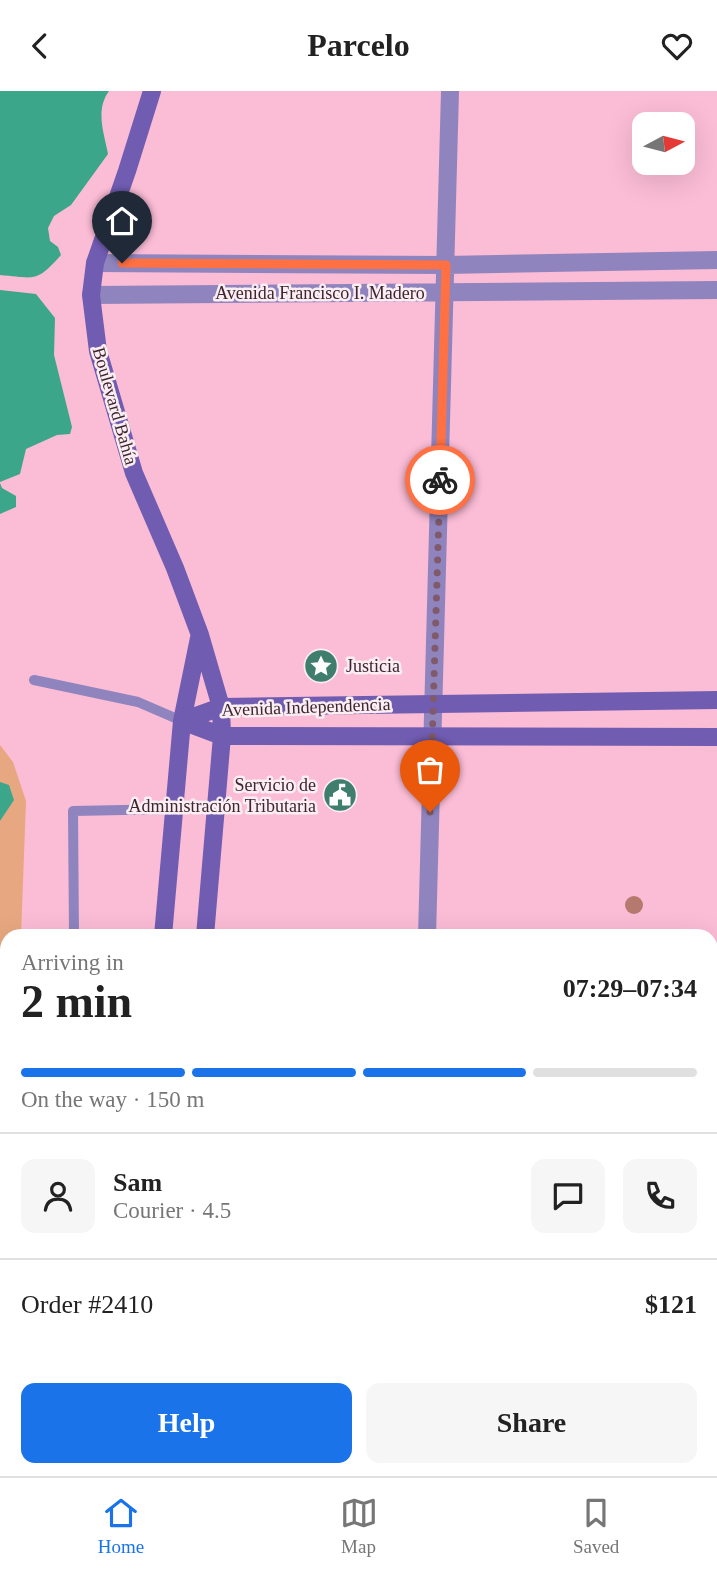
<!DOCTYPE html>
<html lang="en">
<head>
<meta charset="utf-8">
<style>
	:root { --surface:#fff; --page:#f6f6f6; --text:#222; --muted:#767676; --line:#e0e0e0; --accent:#1a73e8 }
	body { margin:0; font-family:"Times New Roman",serif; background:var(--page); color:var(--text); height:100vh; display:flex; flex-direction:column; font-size:26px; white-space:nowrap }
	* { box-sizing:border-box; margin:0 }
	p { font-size:23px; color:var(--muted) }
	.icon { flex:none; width:38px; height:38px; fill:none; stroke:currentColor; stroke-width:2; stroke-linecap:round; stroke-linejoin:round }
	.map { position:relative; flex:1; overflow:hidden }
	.panel { position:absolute; left:0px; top:838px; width:718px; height:548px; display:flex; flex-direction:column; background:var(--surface); border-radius:21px 21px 0 0; box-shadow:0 7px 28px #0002 }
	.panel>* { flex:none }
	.needle { width:46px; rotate:83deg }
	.buttons { position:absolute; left:632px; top:21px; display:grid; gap:14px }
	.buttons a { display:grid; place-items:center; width:63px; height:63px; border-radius:14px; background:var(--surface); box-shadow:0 7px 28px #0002; font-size:35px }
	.pin { position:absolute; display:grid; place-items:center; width:60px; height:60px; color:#fff; margin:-72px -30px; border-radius:50% 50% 50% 0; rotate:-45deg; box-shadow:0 0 7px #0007 }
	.pin .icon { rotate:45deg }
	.courier { position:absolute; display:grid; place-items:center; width:70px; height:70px; margin:-35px; border:5px solid #ff7043; border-radius:50%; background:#fff; color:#222; box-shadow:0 2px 9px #0007 }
	.head em { font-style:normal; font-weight:700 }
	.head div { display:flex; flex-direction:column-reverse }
	.head { display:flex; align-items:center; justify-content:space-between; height:119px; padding:0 21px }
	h1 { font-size:46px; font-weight:700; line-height:52px }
	.bar { display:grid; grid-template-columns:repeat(4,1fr); gap:10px 7px; align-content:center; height:84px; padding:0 21px }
	.bar i { height:9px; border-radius:5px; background:var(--line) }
	.bar .selected { background:var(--accent) }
	.bar p { grid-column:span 4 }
	.line { display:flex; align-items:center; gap:18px; padding:0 21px; border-top:2px solid var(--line) }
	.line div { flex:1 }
	.round { display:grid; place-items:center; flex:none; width:74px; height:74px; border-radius:14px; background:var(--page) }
	.button { display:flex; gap:14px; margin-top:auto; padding:14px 21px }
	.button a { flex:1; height:80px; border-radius:14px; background:var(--accent); color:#fff; font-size:28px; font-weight:700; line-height:80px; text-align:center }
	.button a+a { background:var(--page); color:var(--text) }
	header { display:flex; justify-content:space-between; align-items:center; height:91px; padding:0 21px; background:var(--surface); font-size:32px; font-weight:700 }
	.tabs { display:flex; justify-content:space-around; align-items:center; height:98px; border-top:2px solid var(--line); background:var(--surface); font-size:19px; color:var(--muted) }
	.tabs a { display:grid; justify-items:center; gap:4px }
	.tabs .selected { color:var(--accent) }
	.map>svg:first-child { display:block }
	.green { fill:#e7a881 }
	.water { fill:#3ca68a }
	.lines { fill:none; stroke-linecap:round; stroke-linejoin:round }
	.lane { stroke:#8f84be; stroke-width:10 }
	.street { stroke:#8f84be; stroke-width:18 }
	.secondary { stroke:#705cb1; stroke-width:18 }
	.tree { fill:#b6796e }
	.done { stroke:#805a6a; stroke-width:7; stroke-dasharray:0 12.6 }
	.route { stroke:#ff7043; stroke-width:9 }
	.labels { text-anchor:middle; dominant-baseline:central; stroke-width:5; stroke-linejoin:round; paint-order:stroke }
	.street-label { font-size:18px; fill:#3e2630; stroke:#fbeef3 }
	.poi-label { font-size:18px; fill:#3e2630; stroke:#fbeef3; text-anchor:start }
</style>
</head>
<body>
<header><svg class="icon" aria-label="back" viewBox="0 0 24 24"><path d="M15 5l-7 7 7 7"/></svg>Parcelo<svg class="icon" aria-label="heart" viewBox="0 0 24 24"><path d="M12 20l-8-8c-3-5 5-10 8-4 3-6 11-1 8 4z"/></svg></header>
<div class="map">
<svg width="717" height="1385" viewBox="0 0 717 1385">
	<rect width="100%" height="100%" fill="#fbbcd6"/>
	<path class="green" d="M 0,654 L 13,671 L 26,710 L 21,845 L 7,845 L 7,903 L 0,903 Z
		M 236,1379 L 429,1379 L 429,1385 L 235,1385 Z"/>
	<path class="water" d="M 0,0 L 109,0 C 95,19 104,42 108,63 L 71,114 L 54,125 L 48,137 L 50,150 L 58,156 L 61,164 C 36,192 36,187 0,184 Z
		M 0,199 L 36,203 L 55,227 L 54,264 L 72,336 L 70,343 L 57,344 L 26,358 L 20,383 L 0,391 Z
		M 0,392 L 2,397 L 16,405 L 16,416 L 0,423 Z
		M 0,691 L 9,694 L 14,709 L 0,730 Z
		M 0,1003 L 7,1012 L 7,1379 L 75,1379 L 71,1385 L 0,1385 Z"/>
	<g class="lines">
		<path class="lane" d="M 34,589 L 138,611 L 182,630
			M 74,845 L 73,720 L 174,718
			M 0,920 L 7,920
			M 0,948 L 7,948
			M 710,1074 L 717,1074
			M 710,1297 L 717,1297
			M 220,1385 L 222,1379"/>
		<path class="street" d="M 95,172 L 446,174 L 717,169
			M 91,204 L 717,199
			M 427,845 L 450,0
			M 88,1385 L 91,1379
			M 413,1385 L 413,1379"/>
		<path class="secondary" d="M 152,0 L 127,80 L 95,172 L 91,204 L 98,260 L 134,382 L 175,477 L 200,544 L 221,616 L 222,645 L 205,845
			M 182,630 L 222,645 L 717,646
			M 182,630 L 221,616 L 717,609
			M 163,845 L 182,630 L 199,547
			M 114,1385 L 115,1379
			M 180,1385 L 182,1379"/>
	</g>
	<circle class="tree" cx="634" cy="814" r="9"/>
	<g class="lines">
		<path class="done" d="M 430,721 L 440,389"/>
		<path class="route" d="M 122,172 L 446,174 L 440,389"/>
	</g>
	<defs>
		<g id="sight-disc" transform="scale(1.75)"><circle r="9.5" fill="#3f7e6c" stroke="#fbeef3"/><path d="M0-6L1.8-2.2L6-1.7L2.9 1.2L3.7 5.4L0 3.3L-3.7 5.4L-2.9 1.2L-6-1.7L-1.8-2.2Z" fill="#fff"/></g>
		<g id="civic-disc" transform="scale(1.75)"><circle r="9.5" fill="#3f7e6c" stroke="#fbeef3"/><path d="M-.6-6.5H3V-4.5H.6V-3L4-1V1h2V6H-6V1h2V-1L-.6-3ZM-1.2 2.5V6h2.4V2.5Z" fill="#fff"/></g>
	</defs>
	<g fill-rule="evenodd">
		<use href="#sight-disc" x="321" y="575"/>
		<use href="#civic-disc" x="340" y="704"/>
	</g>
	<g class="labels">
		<g class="street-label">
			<text x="320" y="202">Avenida Francisco I. Madero</text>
			<text transform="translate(115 315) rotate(74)">Boulevard Bahía</text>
			<text transform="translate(306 616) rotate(-2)">Avenida Independencia</text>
		</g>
		<g class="poi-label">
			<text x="346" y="575">Justicia</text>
			<text x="316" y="694" text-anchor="end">Servicio de<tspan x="316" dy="21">Administración Tributaria</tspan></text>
		</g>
	</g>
</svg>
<div class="buttons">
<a><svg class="needle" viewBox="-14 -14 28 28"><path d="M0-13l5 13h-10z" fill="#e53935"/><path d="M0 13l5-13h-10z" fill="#767676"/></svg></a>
</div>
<div class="pin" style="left:430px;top:721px;background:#ea580c"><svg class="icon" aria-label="bag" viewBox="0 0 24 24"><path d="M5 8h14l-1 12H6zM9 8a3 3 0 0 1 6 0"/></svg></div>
<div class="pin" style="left:122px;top:172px;background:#1f2937"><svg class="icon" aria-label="home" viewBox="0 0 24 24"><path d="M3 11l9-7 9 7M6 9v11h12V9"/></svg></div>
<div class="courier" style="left:440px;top:389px"><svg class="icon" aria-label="bike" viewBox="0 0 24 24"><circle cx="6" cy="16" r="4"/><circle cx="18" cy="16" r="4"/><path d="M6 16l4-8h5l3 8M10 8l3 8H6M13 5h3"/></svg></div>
<section class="panel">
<div class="head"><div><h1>2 min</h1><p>Arriving in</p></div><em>07:29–07:34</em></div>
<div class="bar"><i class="selected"></i><i class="selected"></i><i class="selected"></i><i></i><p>On the way · 150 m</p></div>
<div class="line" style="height:126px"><a class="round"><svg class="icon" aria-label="person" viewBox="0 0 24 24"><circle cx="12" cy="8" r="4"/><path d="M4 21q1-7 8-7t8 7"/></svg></a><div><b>Sam</b><p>Courier · 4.5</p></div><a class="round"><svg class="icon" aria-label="chat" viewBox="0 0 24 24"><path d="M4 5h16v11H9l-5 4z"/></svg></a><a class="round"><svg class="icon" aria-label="phone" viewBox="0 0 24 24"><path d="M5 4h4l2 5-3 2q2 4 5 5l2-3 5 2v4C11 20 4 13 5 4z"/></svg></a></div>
<div class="line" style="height:91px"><div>Order #2410</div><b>$121</b></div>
<div class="button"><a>Help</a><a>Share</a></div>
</section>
</div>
<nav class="tabs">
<a class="selected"><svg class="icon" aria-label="home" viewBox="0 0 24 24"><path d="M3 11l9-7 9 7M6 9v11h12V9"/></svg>Home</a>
<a><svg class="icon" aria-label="map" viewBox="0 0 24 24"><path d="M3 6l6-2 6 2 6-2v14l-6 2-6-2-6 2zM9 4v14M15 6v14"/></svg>Map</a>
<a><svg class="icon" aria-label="saved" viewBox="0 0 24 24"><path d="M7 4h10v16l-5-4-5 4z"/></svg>Saved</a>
</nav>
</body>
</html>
